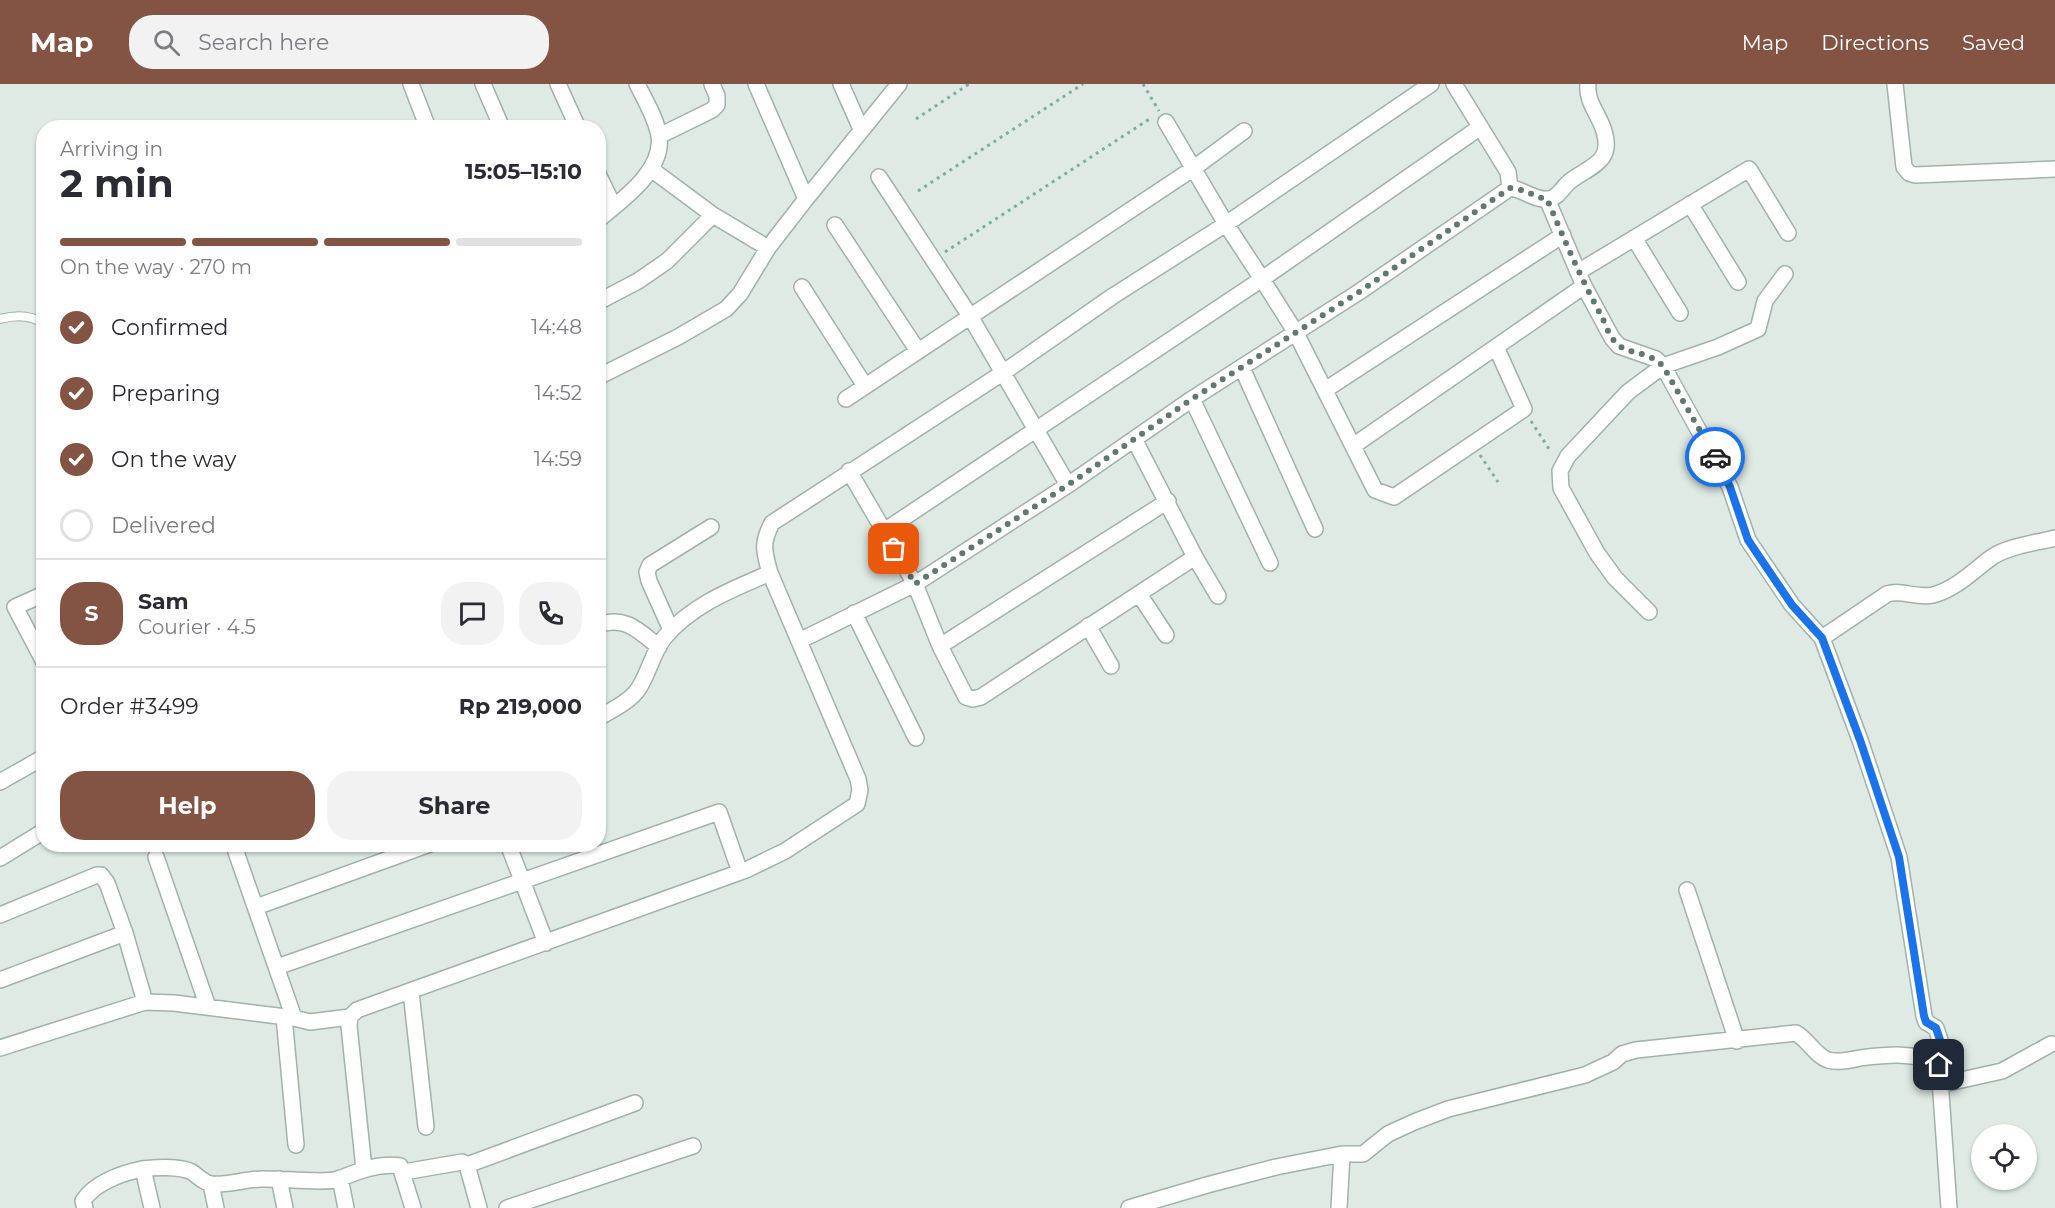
<!DOCTYPE html>
<html lang="en">
<head>
<meta charset="utf-8">
<style>
	:root { --surface:#fff; --page:#f2f2f3; --text:#2b2b33; --muted:#7c7c81; --line:#e1e1e2; --accent:#835444 }
	body { margin:0; font-family:Montserrat,sans-serif; background:var(--page); color:var(--text); height:100vh; display:flex; flex-direction:column; font-size:22px; white-space:nowrap }
	* { box-sizing:border-box; margin:0 }
	p { font-size:20px; color:var(--muted) }
	.icon { flex:none; width:33px; height:33px; fill:none; stroke:currentColor; stroke-width:2; stroke-linecap:round; stroke-linejoin:round }
	.map { position:relative; flex:1; overflow:hidden }
	.drawer { position:absolute; left:36px; top:36px; width:570px; height:732px; display:flex; flex-direction:column; background:var(--surface); border-radius:24px; box-shadow:0 2px 4px #0004 }
	.drawer>* { flex:none }
	.controls { position:absolute; left:1971px; top:1040px; display:grid; gap:12px }
	.controls a { display:grid; place-items:center; width:66px; height:66px; border-radius:50%; background:var(--surface); box-shadow:0 2px 4px #0004; font-size:30px }
	.pin { position:absolute; display:grid; place-items:center; width:51px; height:51px; color:#fff; margin:-26px; border-radius:12px; box-shadow:0 3px 9px #0006 }
	.courier { position:absolute; display:grid; place-items:center; width:60px; height:60px; margin:-30px; border:4px solid #1a73e8; border-radius:50%; background:#fff; color:#222; box-shadow:0 2px 8px #0007 }
	.summary em { font-style:normal; font-weight:700 }
	.summary div { display:flex; flex-direction:column-reverse }
	.summary { display:flex; align-items:center; justify-content:space-between; height:102px; padding:0 24px }
	h1 { font-size:39px; font-weight:700; line-height:45px }
	.bar { display:grid; grid-template-columns:repeat(4,1fr); gap:9px 6px; align-content:center; height:72px; padding:0 24px }
	.bar i { height:8px; border-radius:4px; background:var(--line) }
	.bar .current { background:var(--accent) }
	.bar p { grid-column:span 4 }
	.line { display:flex; align-items:center; gap:15px; padding:0 24px; border-top:2px solid var(--line) }
	.line div { flex:1 }
	.round { display:grid; place-items:center; flex:none; width:63px; height:63px; border-radius:24px; background:var(--page) }
	ol { padding:0 24px; list-style:none }
	li { display:flex; align-items:center; gap:18px; height:66px }
	li p { margin-inline-start:auto }
	li .icon { padding:6px; border-radius:50%; background:var(--accent); color:#fff; stroke-width:4 }
	li:last-child { color:var(--muted) }
	li i { width:33px; height:33px; border:3px solid var(--line); border-radius:50% }
	.action { display:flex; gap:12px; margin-top:auto; padding:12px 24px }
	.action a { flex:1; height:69px; border-radius:24px; background:var(--accent); color:#fff; font-size:24px; font-weight:700; line-height:69px; text-align:center }
	.action a+a { background:var(--page); color:var(--text) }
	header { display:flex; align-items:center; gap:36px; box-sizing:border-box; height:84px; padding:0 30px; background:var(--accent); color:#fff }
	header strong { font-size:28px }
	nav { display:flex; gap:33px; margin-inline-start:auto; font-size:21px }
	.search { width:420px; height:54px; background:var(--page); display:flex; align-items:center; gap:15px; box-sizing:border-box; padding:0 21px; border-radius:24px; color:var(--muted); font-size:22px }
	.map>svg:first-child { display:block }
	.lines { fill:none; stroke-linecap:round; stroke-linejoin:round }
	.service-casing { stroke:#a2b1ac; stroke-width:10 }
	.minor-casing { stroke:#a2b1ac; stroke-width:18 }
	.path { stroke:#80ada1; stroke-width:3; stroke-dasharray:3 4.5; stroke-linecap:butt }
	.service { stroke:#fff; stroke-width:8 }
	.minor { stroke:#fff; stroke-width:15 }
	.done { stroke:#637772; stroke-width:6; stroke-dasharray:0 10.8 }
	.route { stroke:#1a73e8; stroke-width:8 }
</style>
</head>
<body>
<header>
<strong>Map</strong>
<div class="search"><svg class="icon" aria-label="search" viewBox="0 0 24 24"><circle cx="10" cy="10" r="6"/><path d="M15 15l6 6"/></svg>Search here</div>
<nav><a>Map</a><a>Directions</a><a>Saved</a></nav>
</header>
<div class="map">
<svg width="2055" height="1124" viewBox="0 0 2055 1124">
	<rect width="100%" height="100%" fill="#dfeae5"/>
	<g class="lines">
		<g class="service-casing">
			<path id="service" d="M 0,235 C 15,231 30,230 44,240"/>
		</g>
		<g class="minor-casing">
			<path id="minor" d="M 411,0 L 428,44
				M 483,0 L 502,44
				M 558,0 L 578,44
				M 756,0 L 806,115
				M 841,0 L 861,45
				M 1895,0 L 1904,83 L 1909,89 L 1915,91 L 2055,85
				M 1166,38 L 1226,140 L 1431,0
				M 1479,44 L 1262,195 L 1296,249 L 1375,406 L 1394,413 L 1524,325 L 1496,263
				M 659,52 L 712,26 L 717,21 L 717,12 L 712,0
				M 651,85 L 713,131 L 768,164
				M 598,90 L 614,123
				M 879,93 L 970,232 L 1068,401
				M 1510,104 C 1523,105 1535,117 1549,115 C 1559,113 1562,104 1569,98 C 1589,82 1614,79 1604,47 C 1599,30 1586,18 1588,0
				M 1547,115 L 1584,202 L 1612,254 L 1619,262 L 1656,275 L 1663,282 L 1730,403 L 1748,456 L 1792,521 L 1822,554 L 1860,656 L 1899,773 L 1924,932 L 1926,938 L 1936,944 L 1940,956 L 1939,981
				M 1690,120 L 1738,198
				M 598,136 C 622,116 664,87 659,52 C 656,34 645,16 637,0
				M 835,141 L 918,267
				M 1634,154 L 1680,229
				M 1578,188 L 1749,85 L 1788,149
				M 802,203 L 865,302
				M 598,218 L 638,197 L 667,177 L 713,131
				M 1242,284 L 1315,445
				M 598,293 L 678,253 L 726,225 L 740,210 L 768,164 L 806,115 L 899,0
				M 1325,306 L 1563,151
				M 846,315 L 1194,84 L 1244,47
				M 1192,315 L 1270,479
				M 1134,355 L 1195,473 L 1218,512
				M 1353,362 L 1584,202
				M 849,387 L 884,447
				M 770,489 L 799,557
				M 44,510 L 15,523 L 44,578
				M 1139,510 L 1166,551
				M 1649,528 L 1615,494 L 1597,469 L 1561,404 L 1560,387 L 1568,372 L 1628,308 L 1663,282 L 1718,263 L 1758,245 L 1765,217 L 1785,190
				M 854,529 L 916,654
				M 598,541 C 625,531 639,547 659,563
				M 1088,542 L 1111,582
				M 671,546 L 649,497 L 647,488 L 650,481 L 711,443
				M 1822,554 L 1887,510 C 1903,505 1916,515 1933,511 C 1956,505 1973,487 1992,473 C 2009,462 2035,459 2055,454
				M 940,562 L 1168,417
				M 598,634 C 612,626 631,617 639,604 C 649,588 653,568 664,554 C 691,521 733,505 770,489 C 764,467 761,460 772,439 L 1004,288 L 1113,212 L 1226,140 L 1262,195 L 884,447 L 915,500 L 1068,401 L 1192,315 L 1359,208 L 1510,104 L 1508,88 L 1454,0
				M 0,698 L 44,673
				M 241,760 L 236,768 L 294,934
				M 508,760 L 546,859
				M 156,773 L 208,923
				M 0,774 L 44,747
				M 1687,806 L 1737,957
				M 256,823 L 430,760
				M 0,831 L 97,791 L 101,791 L 107,799 L 125,849 L 145,918
				M 277,883 L 719,728 L 740,788
				M 0,896 L 125,849
				M 411,908 L 426,1043
				M 284,933 L 296,1061
				M 0,964 L 145,918 L 174,919 L 294,934 L 310,938 L 350,933
				M 1939,1001 L 2002,987 L 2051,960
				M 467,1081 L 479,1124
				M 143,1085 L 152,1124
				M 364,1085 L 349,942 L 350,933 L 357,926 L 746,786 L 785,767 L 857,720 L 860,706 L 858,695 L 799,557 L 915,500 L 940,562 L 966,613 L 973,615 L 981,613 L 1195,473
				M 404,1088 L 462,1078 L 467,1081 L 635,1019
				M 340,1094 L 346,1124
				M 279,1095 L 285,1124
				M 211,1100 L 216,1124
				M 85,1124 L 83,1117 C 94,1099 122,1089 142,1085 C 156,1083 179,1082 192,1088 C 197,1092 205,1099 211,1100 C 222,1102 248,1095 261,1095 C 278,1094 326,1100 339,1095 C 358,1087 379,1079 400,1082 L 413,1124
				M 507,1124 L 693,1062
				M 1129,1124 L 1207,1101 L 1276,1083 L 1342,1070 L 1363,1070 L 1388,1050 L 1414,1038 L 1448,1025 L 1585,991 L 1613,978 L 1622,970 L 1636,966 L 1796,949 C 1808,956 1816,972 1828,976 C 1838,979 1850,976 1860,974 C 1885,971 1917,967 1939,981 L 1949,1124
				M 1339,1124 L 1342,1070"/>
		</g>
		<path class="path" d="M 1143,0 L 1159,27
			M 916,35 L 969,0
			M 918,107 L 1083,0
			M 945,168 L 1151,34
			M 1531,337 L 1551,368
			M 1480,371 L 1498,398"/>
		<use href="#service" class="service"/>
		<use href="#minor" class="minor"/>
	</g>
	<g class="lines">
		<path class="done" d="M 894,465 L 915,500 L 1068,401 L 1192,315 L 1359,208 L 1510,104 C 1523,104 1534,113 1547,115 C 1564,155 1581,195 1602,233 C 1606,242 1610,254 1618,261 C 1632,271 1648,267 1663,282 L 1715,373"/>
		<path class="route" d="M 1715,373 L 1730,403 L 1748,456 L 1792,521 L 1822,554 L 1860,656 L 1899,773 L 1924,932 L 1926,938 L 1936,944 L 1940,956 L 1939,981"/>
	</g>
</svg>
<div class="controls">
<a><svg class="icon" aria-label="locate" viewBox="0 0 24 24"><circle cx="12" cy="12" r="6"/><path d="M12 2v4M12 18v4M2 12h4M18 12h4"/></svg></a>
</div>
<div class="pin" style="left:894px;top:465px;background:#ea580c"><svg class="icon" aria-label="bag" viewBox="0 0 24 24"><path d="M5 8h14l-1 12H6zM9 8a3 3 0 0 1 6 0"/></svg></div>
<div class="pin" style="left:1939px;top:981px;background:#1f2937"><svg class="icon" aria-label="home" viewBox="0 0 24 24"><path d="M3 11l9-7 9 7M6 9v11h12V9"/></svg></div>
<div class="courier" style="left:1715px;top:373px"><svg class="icon" aria-label="car" viewBox="0 0 24 24"><path d="M5 17H2v-5l4-1 3-4h7l3 4 3 1v5h-3M9 17h6M6 11h13"/><circle cx="7" cy="17" r="2"/><circle cx="17" cy="17" r="2"/></svg></div>
<section class="drawer">
<div class="summary"><div><h1>2 min</h1><p>Arriving in</p></div><em>15:05–15:10</em></div>
<div class="bar"><i class="current"></i><i class="current"></i><i class="current"></i><i></i><p>On the way · 270 m</p></div>
<ol>
<li><svg class="icon" aria-label="check" viewBox="0 0 24 24"><path d="M5 12l5 5 9-10"/></svg>Confirmed<p>14:48</p></li>
<li><svg class="icon" aria-label="check" viewBox="0 0 24 24"><path d="M5 12l5 5 9-10"/></svg>Preparing<p>14:52</p></li>
<li><svg class="icon" aria-label="check" viewBox="0 0 24 24"><path d="M5 12l5 5 9-10"/></svg>On the way<p>14:59</p></li>
<li><i></i>Delivered</li>
</ol>
<div class="line" style="height:108px"><b class="round" style="background:var(--accent);color:#fff">S</b><div><b>Sam</b><p>Courier · 4.5</p></div><a class="round"><svg class="icon" aria-label="chat" viewBox="0 0 24 24"><path d="M4 5h16v11H9l-5 4z"/></svg></a><a class="round"><svg class="icon" aria-label="phone" viewBox="0 0 24 24"><path d="M5 4h4l2 5-3 2q2 4 5 5l2-3 5 2v4C11 20 4 13 5 4z"/></svg></a></div>
<div class="line" style="height:78px"><div>Order #3499</div><b>Rp 219,000</b></div>
<div class="action"><a>Help</a><a>Share</a></div>
</section>
</div>
</body>
</html>
